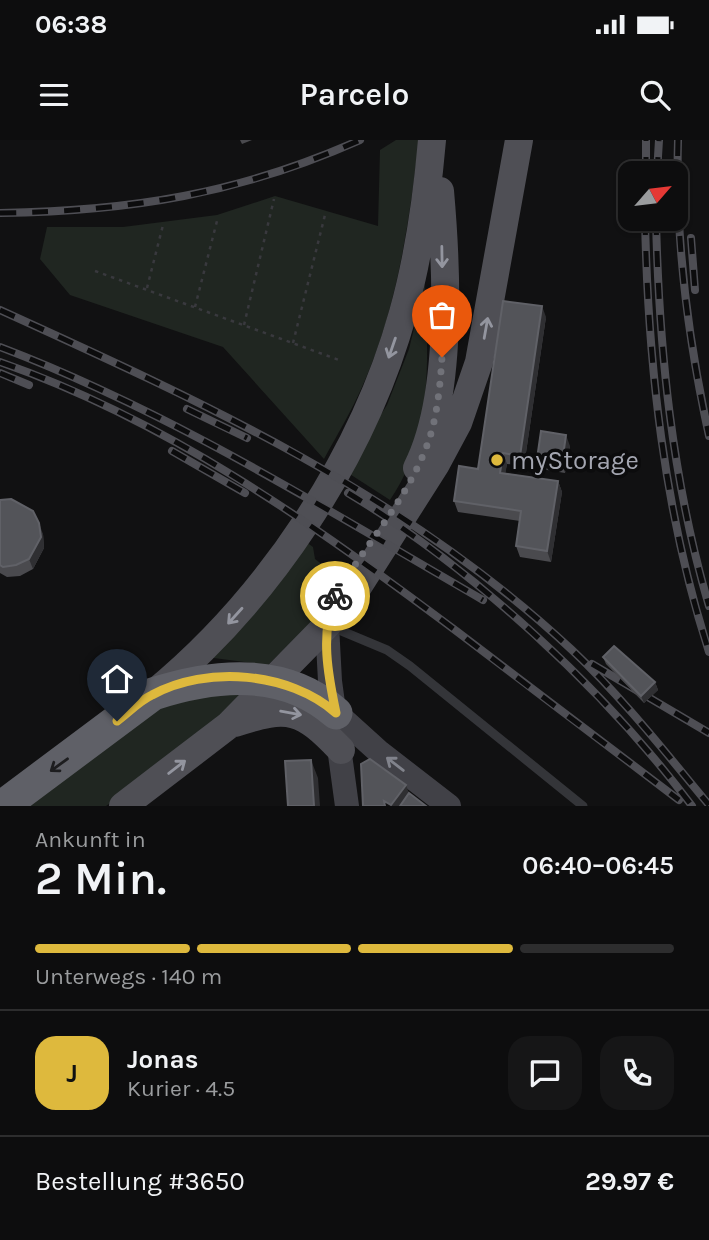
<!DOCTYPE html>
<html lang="de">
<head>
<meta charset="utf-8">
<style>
	:root { --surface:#0d0d0e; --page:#161617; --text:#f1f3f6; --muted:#9a9c9e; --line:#2d2d2e; --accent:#deb93d }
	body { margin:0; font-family:Karla,sans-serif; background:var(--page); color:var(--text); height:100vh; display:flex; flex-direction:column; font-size:26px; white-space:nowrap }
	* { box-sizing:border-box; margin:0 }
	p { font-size:23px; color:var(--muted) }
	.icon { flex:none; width:38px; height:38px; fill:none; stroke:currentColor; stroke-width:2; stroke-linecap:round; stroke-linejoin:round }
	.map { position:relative; height:666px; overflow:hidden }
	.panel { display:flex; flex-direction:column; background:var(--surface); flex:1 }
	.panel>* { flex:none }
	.needle { width:46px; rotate:62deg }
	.fabs { position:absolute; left:618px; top:21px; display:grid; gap:14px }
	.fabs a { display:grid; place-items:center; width:70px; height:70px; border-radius:14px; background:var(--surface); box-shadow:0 2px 5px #0004,0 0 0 2px var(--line); font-size:35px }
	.pin { position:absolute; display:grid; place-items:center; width:60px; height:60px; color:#fff; margin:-72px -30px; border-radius:50% 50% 50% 0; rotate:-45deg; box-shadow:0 0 7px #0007 }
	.pin .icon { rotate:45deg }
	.courier { position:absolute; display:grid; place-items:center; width:70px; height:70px; margin:-35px; border:5px solid #deb93d; border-radius:50%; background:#fff; color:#222; box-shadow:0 2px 9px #0007 }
	.summary em { font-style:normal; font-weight:600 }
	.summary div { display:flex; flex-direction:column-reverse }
	.summary { display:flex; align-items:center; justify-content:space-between; height:119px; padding:0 35px }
	h1 { font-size:46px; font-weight:600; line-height:52px }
	.bar { display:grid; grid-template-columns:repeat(4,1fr); gap:10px 7px; align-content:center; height:84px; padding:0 35px }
	.bar i { height:9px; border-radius:5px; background:var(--line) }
	.bar .active { background:var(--accent) }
	.bar p { grid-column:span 4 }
	.line { display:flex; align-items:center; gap:18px; padding:0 35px; border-top:2px solid var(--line) }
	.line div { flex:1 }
	.round { display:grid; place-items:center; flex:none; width:74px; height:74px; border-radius:21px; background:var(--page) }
	.status { display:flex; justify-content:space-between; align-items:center; height:49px; padding:0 35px; background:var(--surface); direction:ltr }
	.status svg { height:19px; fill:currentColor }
	header { display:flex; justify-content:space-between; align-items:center; height:91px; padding:0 35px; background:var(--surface); font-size:32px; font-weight:600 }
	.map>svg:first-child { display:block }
	.green { fill:#202621 }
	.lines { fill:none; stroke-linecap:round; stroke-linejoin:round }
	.path { stroke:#39393e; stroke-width:2.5; stroke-dasharray:3.5 5; stroke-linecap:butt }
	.lane { stroke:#343539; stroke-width:9 }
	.secondary { stroke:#414147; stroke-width:24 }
	.primary { stroke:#4f4f55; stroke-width:28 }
	.highway { stroke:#5f6067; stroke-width:33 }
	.rail-casing { stroke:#4e4e54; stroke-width:8 }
	.rail { stroke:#0c0c0d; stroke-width:5; stroke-dasharray:16; stroke-linecap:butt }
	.wall { fill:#4a4a4e }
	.shaded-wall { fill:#2f2f32 }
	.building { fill:#535459; stroke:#606167; stroke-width:2 }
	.oneway { stroke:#93959f }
	.oneway2 { stroke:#81838c }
	.oneway3 { stroke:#1d1d1f }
	.done { stroke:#717279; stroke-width:7; stroke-dasharray:0 12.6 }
	.route { stroke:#deb93d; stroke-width:9 }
	.poi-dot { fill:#deb93d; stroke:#0c0c0d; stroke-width:2.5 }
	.labels { text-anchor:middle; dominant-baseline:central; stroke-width:7; stroke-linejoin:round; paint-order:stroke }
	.poi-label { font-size:26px; fill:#a4a6b1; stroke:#0c0c0d; text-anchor:start }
</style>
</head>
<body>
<div class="status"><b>06:38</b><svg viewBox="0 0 49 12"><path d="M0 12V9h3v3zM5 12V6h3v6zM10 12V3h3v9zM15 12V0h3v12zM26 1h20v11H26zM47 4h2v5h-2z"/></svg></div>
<header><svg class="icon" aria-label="menu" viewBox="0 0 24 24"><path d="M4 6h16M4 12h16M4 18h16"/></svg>Parcelo<svg class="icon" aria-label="search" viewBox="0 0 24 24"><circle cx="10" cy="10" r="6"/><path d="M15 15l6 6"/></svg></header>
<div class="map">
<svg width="709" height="666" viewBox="0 0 709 666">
	<rect width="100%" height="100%" fill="#111112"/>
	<path class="green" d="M 396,0 L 419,0 C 409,83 397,170 362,247 C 351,272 337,295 324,319 L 223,207 L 70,155 L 40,119 L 47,87 L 123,87 L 217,75 L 275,56 L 378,86 L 380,10 Z
		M 425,144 C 428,218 434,296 390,360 L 345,331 L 387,265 L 409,209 Z
		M 302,399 L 313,407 L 315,419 L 323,425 L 335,423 L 343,429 L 323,460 L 316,478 L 268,525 L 206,517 Z
		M 197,549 L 244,556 L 134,647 L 106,666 L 18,666 L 152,566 Z"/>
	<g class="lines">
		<path class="path" d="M 95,131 L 339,220
			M 147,148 L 163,85
			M 195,167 L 218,77
			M 244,185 L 274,59
			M 293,203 L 326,71"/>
		<path class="lane" d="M 332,487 L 387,510 L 410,526 L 583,666"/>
		<path class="secondary" d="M 327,485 L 330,541 L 347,666
			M 336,573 L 378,611 L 449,666"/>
		<path class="primary" d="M 417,328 C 453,257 447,130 440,51
			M 153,554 C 269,459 363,317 403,173 C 419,116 427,58 432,0
			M 235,583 C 289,565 302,569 341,610
			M 123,666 L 229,585 L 327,485 L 354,453 L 436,324 L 458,283 L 479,222 L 519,0"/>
		<path class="highway" d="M 3,666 L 153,554 C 215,534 284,527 336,573"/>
		<g class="rail-casing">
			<path id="rail" d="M 678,0 C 675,100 688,199 709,296
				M 646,33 L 646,0
				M 657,33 L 659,0
				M 0,73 C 132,71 238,54 360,0
				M 645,79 C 648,225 664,372 709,512
				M 656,79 C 659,210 672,340 709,466
				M 691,98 L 695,150
				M 0,170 C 205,263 405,354 572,510 C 622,557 665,612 709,665
				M 0,207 C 171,272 325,369 483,460
				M 0,222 C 169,281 313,384 455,490 C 529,547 604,603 679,660
				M 0,233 L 29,245
				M 187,269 L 247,298
				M 172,311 L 245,353
				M 348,353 C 473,428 605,550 692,666
				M 592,524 L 709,593"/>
		</g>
		<use href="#rail" class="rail"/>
	</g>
	<path class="wall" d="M 240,0 L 252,0 L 242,4 Z
		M 546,177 L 524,326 L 507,324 L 505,333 L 558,341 L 562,352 L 551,422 L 520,417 L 516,406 L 520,381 L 458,372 L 454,361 L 478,329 Z
		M 570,306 L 565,333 L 541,329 L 537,319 Z
		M 0,360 L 43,394 L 44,408 L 33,429 L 20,436 L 7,437 L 0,433 Z
		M 603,517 L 655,542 L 658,550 L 644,563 L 606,524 Z"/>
	<path class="shaded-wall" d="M 542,166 L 546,177 L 524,326 L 520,316 Z
		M 566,295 L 570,306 L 565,333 L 562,323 Z
		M 503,313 L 507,324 L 504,343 L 500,333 Z
		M 558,341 L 562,352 L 551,422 L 547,411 Z
		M 39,383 L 43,394 L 44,408 L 33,429 L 29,419 Z
		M 655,542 L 658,550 L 644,563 L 641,556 Z
		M 311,620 L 318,638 L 320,666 L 314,666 Z
		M 406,645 L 413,664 L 411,666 L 391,666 Z"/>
	<path class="building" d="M 503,161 L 542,166 L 520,316 L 503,313 L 500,333 L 558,341 L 547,411 L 516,406 L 521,371 L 454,361 L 459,326 L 478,329 Z
		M 541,291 L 566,295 L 562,323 L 537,319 Z
		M 11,359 L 33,371 L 39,383 L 41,397 L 29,419 L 16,425 L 3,427 L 0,425 L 0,360 Z
		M 614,506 L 655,542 L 641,556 L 603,517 Z
		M 370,619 L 406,645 L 391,665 L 384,661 L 385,666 L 363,666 L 361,624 Z
		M 311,620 L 314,666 L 288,666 L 285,621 Z
		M 409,653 L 426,666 L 400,666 Z"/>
	<defs><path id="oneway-shaft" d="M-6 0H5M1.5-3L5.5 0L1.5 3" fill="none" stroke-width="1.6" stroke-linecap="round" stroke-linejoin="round" transform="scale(1.75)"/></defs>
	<g class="oneway">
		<use href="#oneway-shaft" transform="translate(442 117) rotate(89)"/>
		<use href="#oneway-shaft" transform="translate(486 188) rotate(-80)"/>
		<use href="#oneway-shaft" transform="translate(392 208) rotate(109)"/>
		<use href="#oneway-shaft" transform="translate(235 476) rotate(132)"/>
		<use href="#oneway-shaft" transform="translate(291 573) rotate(10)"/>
		<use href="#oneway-shaft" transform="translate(177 627) rotate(-38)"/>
	</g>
	<use class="oneway2" href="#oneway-shaft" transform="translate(395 624) rotate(-142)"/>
	<use class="oneway3" href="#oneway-shaft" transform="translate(59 625) rotate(144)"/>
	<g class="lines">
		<path class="done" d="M 335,456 C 364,407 405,362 426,308 C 437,280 440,248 442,217"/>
		<path class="route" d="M 117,581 C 128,573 139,561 152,555 C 207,525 289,532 336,573 C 328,535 320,494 335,456"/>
	</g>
	<circle class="poi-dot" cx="497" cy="320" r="7"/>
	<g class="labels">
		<g class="poi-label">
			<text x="511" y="320">myStorage</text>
		</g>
	</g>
</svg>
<div class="fabs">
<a><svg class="needle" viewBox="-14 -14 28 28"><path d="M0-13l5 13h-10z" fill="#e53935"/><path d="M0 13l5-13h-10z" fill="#9a9c9e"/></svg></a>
</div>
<div class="pin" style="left:442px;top:217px;background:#ea580c"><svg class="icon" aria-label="bag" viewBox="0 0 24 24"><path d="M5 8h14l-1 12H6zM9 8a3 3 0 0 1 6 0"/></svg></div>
<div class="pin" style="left:117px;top:581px;background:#1f2937"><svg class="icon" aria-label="home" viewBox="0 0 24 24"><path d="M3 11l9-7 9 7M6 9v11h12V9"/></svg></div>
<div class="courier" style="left:335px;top:456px"><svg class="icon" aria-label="bike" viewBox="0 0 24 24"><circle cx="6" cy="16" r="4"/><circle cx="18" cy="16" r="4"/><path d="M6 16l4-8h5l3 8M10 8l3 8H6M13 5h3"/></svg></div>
</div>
<section class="panel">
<div class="summary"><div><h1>2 Min.</h1><p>Ankunft in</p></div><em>06:40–06:45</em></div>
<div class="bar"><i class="active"></i><i class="active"></i><i class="active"></i><i></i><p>Unterwegs · 140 m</p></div>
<div class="line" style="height:126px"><b class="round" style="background:var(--accent);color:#111">J</b><div><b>Jonas</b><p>Kurier · 4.5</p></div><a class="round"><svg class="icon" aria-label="chat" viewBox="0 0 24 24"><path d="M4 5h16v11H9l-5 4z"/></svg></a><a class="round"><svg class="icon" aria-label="phone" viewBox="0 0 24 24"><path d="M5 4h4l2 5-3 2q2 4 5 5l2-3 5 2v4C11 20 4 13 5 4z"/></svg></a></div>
<div class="line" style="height:91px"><div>Bestellung #3650</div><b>29.97 €</b></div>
</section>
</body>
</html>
